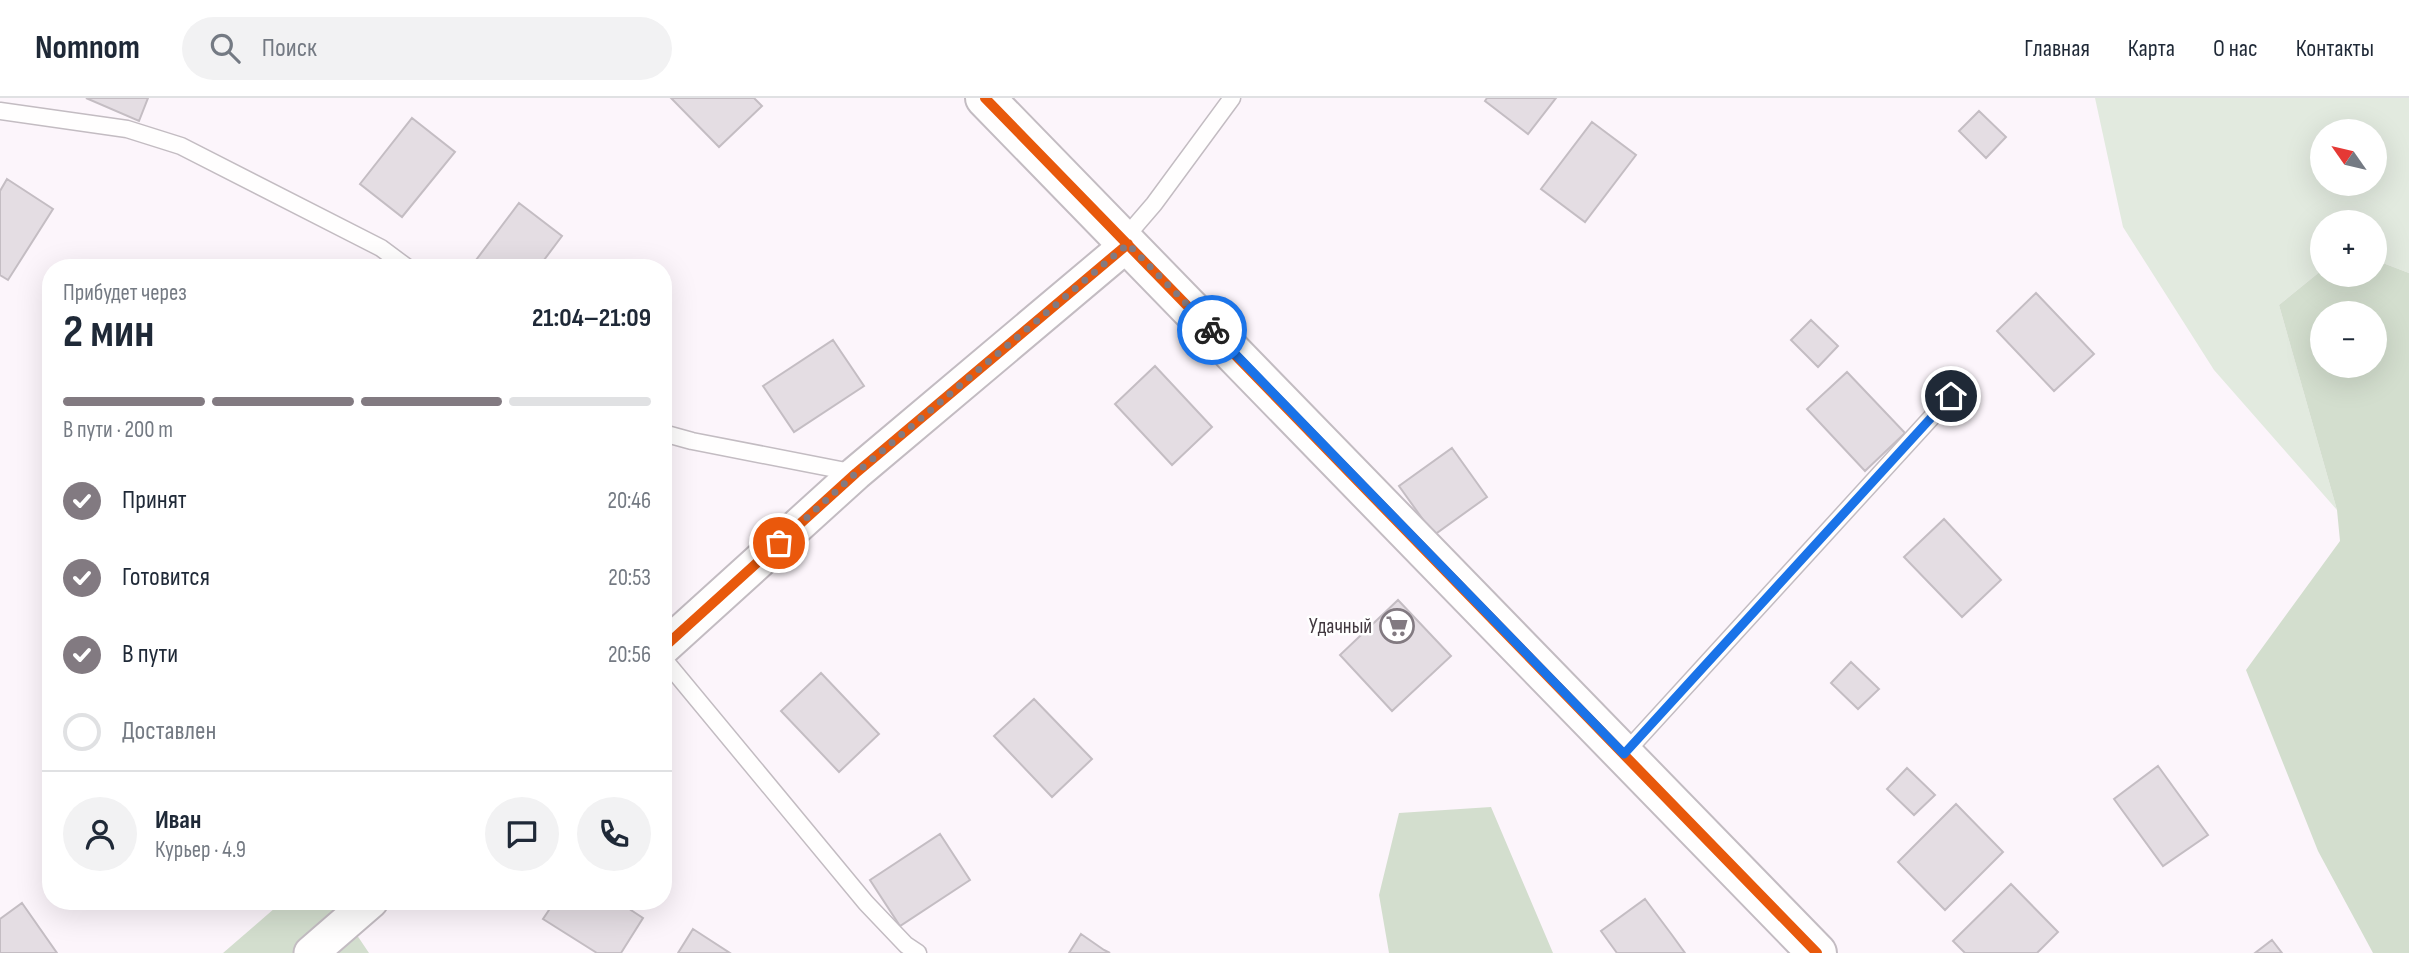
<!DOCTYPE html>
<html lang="ru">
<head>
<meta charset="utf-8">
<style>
	:root { --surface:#fff; --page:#f2f2f3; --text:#1f2937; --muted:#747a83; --line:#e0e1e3; --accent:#827a81 }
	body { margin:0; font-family:"Sofia Sans Condensed",sans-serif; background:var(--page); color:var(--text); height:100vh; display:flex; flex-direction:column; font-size:26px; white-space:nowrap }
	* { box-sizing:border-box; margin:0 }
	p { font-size:23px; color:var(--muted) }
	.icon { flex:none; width:38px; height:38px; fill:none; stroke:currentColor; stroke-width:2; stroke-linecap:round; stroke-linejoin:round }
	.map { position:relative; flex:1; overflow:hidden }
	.sheet { position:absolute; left:42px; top:161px; width:630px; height:651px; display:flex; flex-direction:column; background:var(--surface); border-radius:28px; box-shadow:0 7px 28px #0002 }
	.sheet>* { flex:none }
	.needle { width:46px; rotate:304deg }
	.controls { position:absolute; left:2310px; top:21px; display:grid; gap:14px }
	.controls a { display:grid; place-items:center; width:77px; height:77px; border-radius:50%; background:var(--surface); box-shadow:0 7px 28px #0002; font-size:35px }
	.pin { position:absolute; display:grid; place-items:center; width:60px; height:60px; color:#fff; margin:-30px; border:4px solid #fff; border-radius:50%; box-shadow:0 2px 7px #0007 }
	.courier { position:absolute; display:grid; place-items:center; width:70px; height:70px; margin:-35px; border:5px solid #1a73e8; border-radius:50%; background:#fff; color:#222; box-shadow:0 2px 9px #0007 }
	.head em { font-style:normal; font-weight:700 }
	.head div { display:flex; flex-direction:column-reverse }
	.head { display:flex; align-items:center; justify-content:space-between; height:119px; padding:0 21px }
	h1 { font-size:46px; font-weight:700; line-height:52px }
	.bar { display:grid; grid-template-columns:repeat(4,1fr); gap:10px 7px; align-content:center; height:84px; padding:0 21px }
	.bar i { height:9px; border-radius:5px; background:var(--line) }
	.bar .active { background:var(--accent) }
	.bar p { grid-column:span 4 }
	.line { display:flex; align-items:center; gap:18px; padding:0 21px; border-top:2px solid var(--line) }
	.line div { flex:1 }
	.round { display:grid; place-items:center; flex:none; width:74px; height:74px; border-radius:37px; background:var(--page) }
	ol { padding:0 21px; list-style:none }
	li { display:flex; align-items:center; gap:21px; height:77px }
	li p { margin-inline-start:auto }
	li .icon { padding:7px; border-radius:50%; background:var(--accent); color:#fff; stroke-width:4 }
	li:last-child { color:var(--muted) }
	li i { width:38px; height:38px; border:4px solid var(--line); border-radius:50% }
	header { display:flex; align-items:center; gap:42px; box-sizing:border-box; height:98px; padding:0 35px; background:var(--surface); border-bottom:2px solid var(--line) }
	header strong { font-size:33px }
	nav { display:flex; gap:38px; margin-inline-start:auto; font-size:24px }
	.search { width:490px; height:63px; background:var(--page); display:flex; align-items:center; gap:18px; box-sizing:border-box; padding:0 24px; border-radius:38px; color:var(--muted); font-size:26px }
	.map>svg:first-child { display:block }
	.green { fill:#e2eadf; fill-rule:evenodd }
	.forest { fill:#d3dece; fill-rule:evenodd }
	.building { fill:#e4dde3; stroke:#c4bdc3; stroke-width:2 }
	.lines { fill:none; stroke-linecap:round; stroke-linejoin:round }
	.lane-casing { stroke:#c3bcc2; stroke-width:19 }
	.street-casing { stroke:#c3bcc2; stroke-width:37 }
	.secondary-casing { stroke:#c3bcc2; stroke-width:42 }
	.lane { stroke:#fffefe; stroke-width:16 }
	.street { stroke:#fffefe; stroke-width:33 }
	.secondary { stroke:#fffefe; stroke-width:38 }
	.cycleway-casing { stroke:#fff; stroke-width:15 }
	.cycleway { stroke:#e8590c; stroke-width:10 }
	.done { stroke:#827a81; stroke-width:7; stroke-dasharray:0 12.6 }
	.route { stroke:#1a73e8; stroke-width:9 }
	.labels { text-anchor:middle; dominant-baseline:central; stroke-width:5; stroke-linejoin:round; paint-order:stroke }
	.poi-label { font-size:21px; fill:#41383f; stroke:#fff; text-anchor:end }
</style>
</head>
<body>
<header>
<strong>Nomnom</strong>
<div class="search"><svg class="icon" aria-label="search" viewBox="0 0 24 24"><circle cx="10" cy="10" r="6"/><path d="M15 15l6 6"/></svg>Поиск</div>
<nav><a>Главная</a><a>Карта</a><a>О нас</a><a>Контакты</a></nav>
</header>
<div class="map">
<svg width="2409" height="855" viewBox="0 0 2409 855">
	<rect width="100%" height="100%" fill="#fcf5fb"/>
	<path class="green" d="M 2095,0 L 2409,0 L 2409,175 L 2375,162 L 2375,124 L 2322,124 L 2322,172 L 2279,207 L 2337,412 L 2214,272 L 2123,129 ZM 2322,33 L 2375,33 L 2375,86 L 2322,86 Z"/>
	<path class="forest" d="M 2375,162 L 2409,175 L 2409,855 L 2373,855 L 2318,753 L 2246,572 L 2340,443 L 2337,412 L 2279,207 L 2322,172 L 2322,177 L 2375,177 ZM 2322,215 L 2375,215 L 2375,268 L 2322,268 Z
		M 1491,709 L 1553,855 L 1389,855 L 1379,797 L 1399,715 Z
		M 283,803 L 334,803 L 369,855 L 223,855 Z"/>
	<path class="building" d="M 86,0 L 148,0 L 139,23 Z
		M 671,0 L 754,0 L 762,8 L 719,49 Z
		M 1487,0 L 1556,0 L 1528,36 L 1485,3 Z
		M 1979,13 L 2006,39 L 1986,60 L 1959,33 Z
		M 412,20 L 455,54 L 402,119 L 360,86 Z
		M 1592,24 L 1636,57 L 1585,124 L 1541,91 Z
		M 7,81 L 53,111 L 8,182 L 0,177 L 0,93 Z
		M 519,105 L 562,138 L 538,170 L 470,170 Z
		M 2036,195 L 2094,256 L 2054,293 L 1997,233 Z
		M 1811,222 L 1838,248 L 1818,269 L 1791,242 Z
		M 833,242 L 864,288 L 794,334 L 763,288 Z
		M 1155,268 L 1212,329 L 1172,367 L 1115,306 Z
		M 1847,274 L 1905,335 L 1865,373 L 1807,311 Z
		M 1452,350 L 1487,399 L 1434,437 L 1399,388 Z
		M 1944,421 L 2001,482 L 1962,519 L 1904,459 Z
		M 1398,502 L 1451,558 L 1392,613 L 1340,557 Z
		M 1851,564 L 1879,591 L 1858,611 L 1831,585 Z
		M 821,575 L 879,636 L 839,674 L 781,613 Z
		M 1034,601 L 1092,661 L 1052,699 L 994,638 Z
		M 2158,668 L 2208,737 L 2163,768 L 2114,701 Z
		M 1907,670 L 1935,697 L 1914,717 L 1887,691 Z
		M 1956,706 L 2003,754 L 1945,812 L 1898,764 Z
		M 940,736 L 970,782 L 900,828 L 870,782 Z
		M 2011,786 L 2058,834 L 2037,855 L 1965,855 L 1953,843 Z
		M 1645,801 L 1672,837 L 1685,855 L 1617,855 L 1601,833 Z
		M 555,803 L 617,803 L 643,820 L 621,855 L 597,855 L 543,821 Z
		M 22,805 L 57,855 L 0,855 L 0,821 Z
		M 693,831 L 730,855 L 678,855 Z
		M 1081,836 L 1104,852 L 1110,855 L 1069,855 Z
		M 2272,842 L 2282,855 L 2255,855 Z"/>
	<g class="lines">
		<g class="lane-casing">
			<path id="lane" d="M 0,13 L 127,31 L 181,48 L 381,150 L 408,170
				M 1123,142 L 1154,106 L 1232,0
				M 663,335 L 692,343 L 856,375
				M 663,560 L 866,805 L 906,847 L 918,855
				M 1624,656 L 1951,298"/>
		</g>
		<g class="street-casing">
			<path id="street" d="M 663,550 L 856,375 L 1128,146
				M 311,855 L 371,803"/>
		</g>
		<g class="secondary-casing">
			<path id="secondary" d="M 985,0 L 1817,855"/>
		</g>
		<use href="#lane" class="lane"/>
		<use href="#street" class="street"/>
		<use href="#secondary" class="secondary"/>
		<g class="cycleway-casing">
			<path id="cycleway" d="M 985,0 L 1817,855
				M 663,550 L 856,375 L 1128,146"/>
		</g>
		<use href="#cycleway" class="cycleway"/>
	</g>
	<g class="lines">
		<path class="done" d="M 779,445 L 856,375 L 1128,146 L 1212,232"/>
		<path class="route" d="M 1212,232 L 1624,656 L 1951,298"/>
	</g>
	<defs>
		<g id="supermarket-ring" transform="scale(1.75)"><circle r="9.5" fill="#fff" stroke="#827a81" stroke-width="1.5"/><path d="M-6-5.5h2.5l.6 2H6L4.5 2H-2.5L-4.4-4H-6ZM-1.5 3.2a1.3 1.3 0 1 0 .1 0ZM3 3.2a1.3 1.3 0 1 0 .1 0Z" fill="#827a81"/></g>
	</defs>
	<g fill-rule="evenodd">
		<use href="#supermarket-ring" x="1397" y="528"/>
	</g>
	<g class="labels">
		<g class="poi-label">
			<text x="1372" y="528">Удачный</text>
		</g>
	</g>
</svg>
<div class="controls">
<a><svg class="needle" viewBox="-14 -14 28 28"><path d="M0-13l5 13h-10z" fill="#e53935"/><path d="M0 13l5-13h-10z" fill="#747a83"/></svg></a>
<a>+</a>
<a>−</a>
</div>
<div class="pin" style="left:779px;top:445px;background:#ea580c"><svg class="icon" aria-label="bag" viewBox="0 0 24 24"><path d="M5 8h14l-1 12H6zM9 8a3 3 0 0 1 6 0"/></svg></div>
<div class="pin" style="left:1951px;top:298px;background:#1f2937"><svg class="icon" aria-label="home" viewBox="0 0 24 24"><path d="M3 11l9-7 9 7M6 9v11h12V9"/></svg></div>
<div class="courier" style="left:1212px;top:232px"><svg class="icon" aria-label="bike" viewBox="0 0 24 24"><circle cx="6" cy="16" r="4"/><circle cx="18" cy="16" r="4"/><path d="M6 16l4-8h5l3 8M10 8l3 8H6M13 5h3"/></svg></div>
<section class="sheet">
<div class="head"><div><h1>2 мин</h1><p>Прибудет через</p></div><em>21:04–21:09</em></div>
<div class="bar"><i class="active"></i><i class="active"></i><i class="active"></i><i></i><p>В пути · 200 m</p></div>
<ol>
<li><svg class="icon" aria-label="check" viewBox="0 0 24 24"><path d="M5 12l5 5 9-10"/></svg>Принят<p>20:46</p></li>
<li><svg class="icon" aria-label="check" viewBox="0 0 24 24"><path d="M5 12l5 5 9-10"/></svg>Готовится<p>20:53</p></li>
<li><svg class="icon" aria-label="check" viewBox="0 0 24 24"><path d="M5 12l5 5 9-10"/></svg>В пути<p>20:56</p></li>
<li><i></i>Доставлен</li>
</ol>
<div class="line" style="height:126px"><a class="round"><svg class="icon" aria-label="person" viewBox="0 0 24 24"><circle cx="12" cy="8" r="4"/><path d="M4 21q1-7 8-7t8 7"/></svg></a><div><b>Иван</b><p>Курьер · 4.9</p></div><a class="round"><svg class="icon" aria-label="chat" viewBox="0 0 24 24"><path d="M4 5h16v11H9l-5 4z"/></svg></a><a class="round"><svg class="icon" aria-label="phone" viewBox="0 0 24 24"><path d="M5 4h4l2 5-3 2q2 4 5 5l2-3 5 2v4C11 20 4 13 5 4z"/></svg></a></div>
</section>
</div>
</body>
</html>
